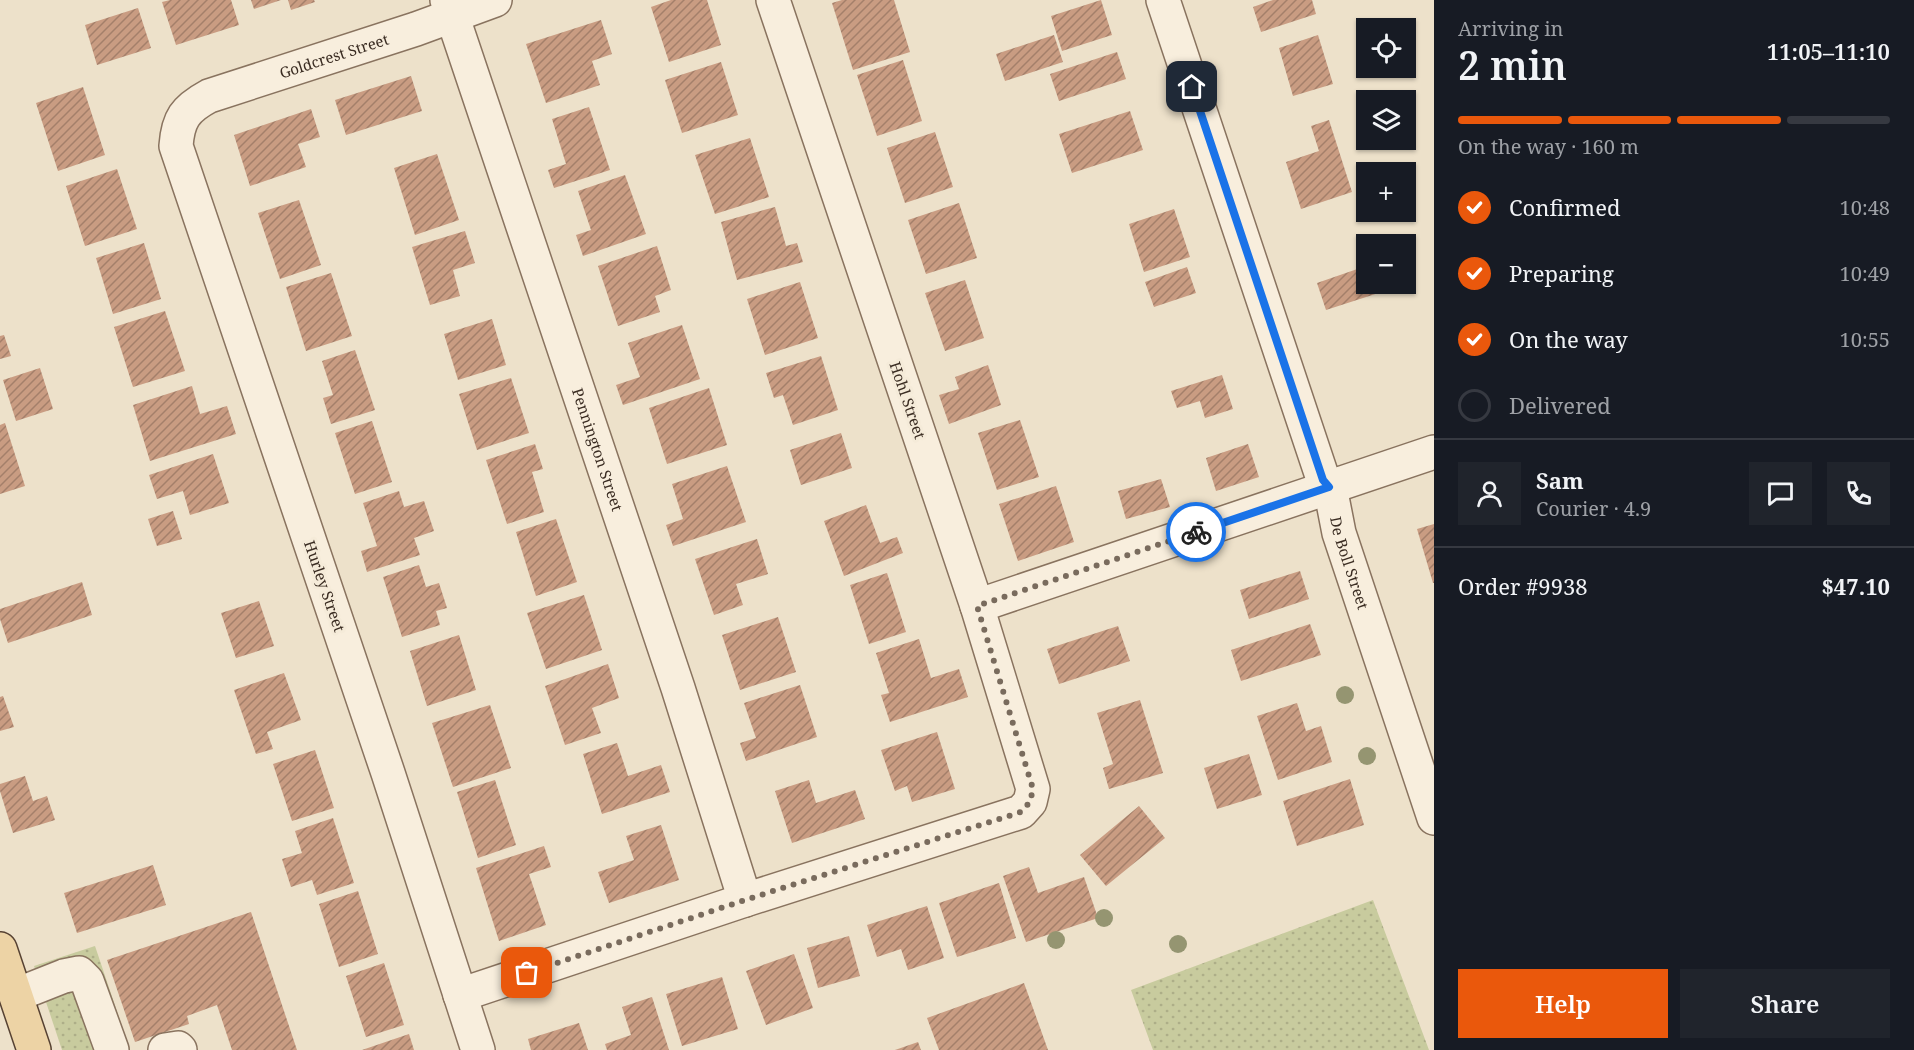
<!DOCTYPE html>
<html lang="en">
<head>
<meta charset="utf-8">
<style>
	:root { --surface:#171b24; --page:#20242c; --text:#f1f3f6; --muted:#9ea1a6; --line:#363941; --accent:#ea580c }
	body { margin:0; font-family:"Noto Serif",serif; background:var(--page); color:var(--text); height:100vh; display:flex; flex-direction:column; font-size:22px; white-space:nowrap }
	* { box-sizing:border-box; margin:0 }
	p { font-size:20px; color:var(--muted) }
	.icon { flex:none; width:33px; height:33px; fill:none; stroke:currentColor; stroke-width:2; stroke-linecap:round; stroke-linejoin:round }
	.map { position:relative; flex:1; overflow:hidden }
	.panel { display:flex; flex-direction:column; background:var(--surface); width:480px }
	.panel>* { flex:none }
	.controls { position:absolute; left:1356px; top:18px; display:grid; gap:12px }
	.controls a { display:grid; place-items:center; width:60px; height:60px; border-radius:0px; background:var(--surface); box-shadow:0 2px 4px #0004; font-size:30px }
	.pin { position:absolute; display:grid; place-items:center; width:51px; height:51px; color:#fff; margin:-26px; border-radius:12px; box-shadow:0 3px 9px #0006 }
	.courier { position:absolute; display:grid; place-items:center; width:60px; height:60px; margin:-30px; border:4px solid #1a73e8; border-radius:50%; background:#fff; color:#222; box-shadow:0 2px 8px #0007 }
	.overview em { font-style:normal; font-weight:600 }
	.overview div { display:flex; flex-direction:column-reverse }
	.overview { display:flex; align-items:center; justify-content:space-between; height:102px; padding:0 24px }
	h1 { font-size:39px; font-weight:600; line-height:45px }
	.bar { display:grid; grid-template-columns:repeat(4,1fr); gap:9px 6px; align-content:center; height:72px; padding:0 24px }
	.bar i { height:8px; border-radius:4px; background:var(--line) }
	.bar .on { background:var(--accent) }
	.bar p { grid-column:span 4 }
	.line { display:flex; align-items:center; gap:15px; padding:0 24px; border-top:2px solid var(--line) }
	.line div { flex:1 }
	.round { display:grid; place-items:center; flex:none; width:63px; height:63px; border-radius:0px; background:var(--page) }
	ol { padding:0 24px; list-style:none }
	li { display:flex; align-items:center; gap:18px; height:66px }
	li p { margin-inline-start:auto }
	li .icon { padding:6px; border-radius:50%; background:var(--accent); color:#fff; stroke-width:4 }
	li:last-child { color:var(--muted) }
	li i { width:33px; height:33px; border:3px solid var(--line); border-radius:50% }
	.action { display:flex; gap:12px; margin-top:auto; padding:12px 24px }
	.action a { flex:1; height:69px; border-radius:0px; background:var(--accent); color:#fff; font-size:24px; font-weight:600; line-height:69px; text-align:center }
	.action a+a { background:var(--page); color:var(--text) }
	main { display:flex; flex:1; min-height:0 }
	.map>svg:first-child { display:block }
	.grass { fill:url(#grass-dots) }
	.building { fill:url(#building-hatch) }
	.lines { fill:none; stroke-linecap:round; stroke-linejoin:round }
	.minor-casing { stroke:#89735f; stroke-width:36 }
	.major-casing { stroke:#574233; stroke-width:36 }
	.minor { stroke:#f8eedd; stroke-width:33 }
	.major { stroke:#edd3a5; stroke-width:33 }
	.tree { fill:#959571 }
	.done { stroke:#796b5d; stroke-width:6; stroke-dasharray:0 10.8 }
	.route { stroke:#1a73e8; stroke-width:8 }
	.labels { text-anchor:middle; dominant-baseline:central; stroke-width:6; stroke-linejoin:round; paint-order:stroke }
	.street-label { font-size:15px; fill:#3a2c22; stroke:#f5ebd9 }
</style>
</head>
<body>
<main>
<div class="map">
<svg width="1434" height="1050" viewBox="0 0 1434 1050">
	<defs>
		<pattern id="grass-dots" width="8" height="8" patternUnits="userSpaceOnUse" patternTransform="scale(1.5)"><rect width="8" height="8" fill="#c8cb9e"/><path d="M2 2h.1M6 6h.1" fill="none" stroke="#adae88" stroke-width="1.8" stroke-linecap="round"/></pattern>
		<pattern id="building-hatch" width="6" height="6" patternUnits="userSpaceOnUse" patternTransform="scale(1.5)"><rect width="6" height="6" fill="#c99c82"/><path d="M-1 1l2-2M0 6l6-6M5 7l2-2" fill="none" stroke="#a47f6a"/></pattern>
	</defs>
	<rect width="100%" height="100%" fill="#ede1ca"/>
	<path class="grass" d="M 1373,900 L 1429,1050 L 1153,1050 L 1131,990 Z
		M 95,946 L 130,1050 L 62,1050 L 34,966 Z"/>
	<path class="building" d="M 170,0 L 231,0 L 239,25 L 176,45 L 162,2 Z
		M 251,0 L 281,0 L 254,9 Z
		M 288,0 L 314,0 L 315,2 L 291,10 Z
		M 671,0 L 707,0 L 721,45 L 669,62 L 651,7 Z
		M 842,0 L 894,0 L 910,52 L 853,70 L 832,3 Z
		M 1101,0 L 1112,35 L 1062,51 L 1051,16 Z
		M 1273,0 L 1312,0 L 1316,14 L 1261,32 L 1253,7 Z
		M 138,8 L 151,48 L 97,65 L 85,25 Z
		M 601,20 L 612,54 L 592,61 L 600,85 L 546,103 L 526,44 Z
		M 1054,35 L 1063,62 L 1005,81 L 996,54 Z
		M 1318,35 L 1333,84 L 1293,96 L 1279,48 Z
		M 1117,52 L 1126,79 L 1059,101 L 1050,74 Z
		M 903,60 L 922,121 L 877,136 L 857,75 Z
		M 721,62 L 738,115 L 682,133 L 665,80 Z
		M 411,76 L 422,111 L 346,135 L 335,100 Z
		M 83,87 L 105,155 L 58,171 L 36,103 Z
		M 589,107 L 610,170 L 554,188 L 548,170 L 566,164 L 552,119 Z
		M 311,109 L 320,137 L 298,144 L 306,167 L 250,186 L 234,135 Z
		M 1130,111 L 1143,150 L 1072,173 L 1059,134 Z
		M 1329,120 L 1352,192 L 1301,209 L 1286,162 L 1319,151 L 1311,126 Z
		M 935,132 L 953,187 L 905,203 L 887,148 Z
		M 750,138 L 769,197 L 715,214 L 695,155 Z
		M 437,154 L 459,220 L 415,235 L 394,168 Z
		M 117,169 L 137,229 L 85,246 L 66,186 Z
		M 625,175 L 646,234 L 583,256 L 576,235 L 591,230 L 578,191 Z
		M 299,200 L 321,265 L 280,279 L 258,213 Z
		M 959,203 L 977,258 L 926,274 L 908,220 Z
		M 775,207 L 786,246 L 797,243 L 803,262 L 737,280 L 721,222 Z
		M 1174,209 L 1190,257 L 1144,272 L 1129,224 Z
		M 465,231 L 475,263 L 453,270 L 460,296 L 430,305 L 412,247 Z
		M 144,243 L 161,299 L 113,314 L 96,258 Z
		M 657,246 L 671,290 L 655,296 L 660,312 L 618,326 L 598,266 Z
		M 1366,266 L 1366,284 L 1396,284 L 1397,287 L 1326,310 L 1317,283 Z
		M 1187,267 L 1196,293 L 1154,307 L 1145,282 Z
		M 331,273 L 352,336 L 306,351 L 286,287 Z
		M 965,280 L 984,338 L 945,351 L 925,293 Z
		M 800,282 L 818,338 L 765,355 L 747,299 Z
		M 165,311 L 185,371 L 133,387 L 114,327 Z
		M 492,319 L 506,365 L 458,380 L 444,334 Z
		M 682,325 L 700,379 L 623,405 L 616,385 L 640,377 L 628,343 Z
		M 4,335 L 11,356 L 0,359 L 0,336 Z
		M 355,350 L 375,410 L 331,424 L 323,398 L 333,395 L 322,361 Z
		M 821,356 L 838,410 L 793,425 L 783,395 L 774,398 L 766,373 Z
		M 988,365 L 1001,405 L 949,424 L 939,395 L 959,389 L 955,377 Z
		M 40,368 L 53,409 L 16,421 L 3,380 Z
		M 1222,375 L 1233,409 L 1205,418 L 1200,401 L 1177,408 L 1171,391 Z
		M 511,378 L 529,433 L 477,450 L 459,394 Z
		M 192,386 L 200,414 L 227,406 L 236,434 L 150,461 L 133,405 Z
		M 709,388 L 727,445 L 667,464 L 649,408 Z
		M 1020,420 L 1039,477 L 997,490 L 978,433 Z
		M 372,421 L 392,482 L 355,494 L 335,433 Z
		M 5,423 L 25,486 L 0,494 L 0,425 Z
		M 841,433 L 852,468 L 801,485 L 790,450 Z
		M 535,444 L 543,469 L 532,472 L 544,512 L 507,524 L 486,460 Z
		M 1248,444 L 1259,477 L 1216,491 L 1206,458 Z
		M 213,454 L 229,503 L 190,515 L 183,491 L 157,499 L 149,475 Z
		M 727,466 L 746,522 L 673,546 L 666,525 L 683,519 L 672,484 Z
		M 1161,479 L 1170,507 L 1126,519 L 1118,491 Z
		M 1056,486 L 1074,542 L 1018,561 L 999,504 Z
		M 399,491 L 404,507 L 424,501 L 434,531 L 414,538 L 420,555 L 367,572 L 361,551 L 377,546 L 363,503 Z
		M 866,505 L 880,543 L 897,537 L 903,553 L 844,576 L 824,521 Z
		M 173,511 L 182,539 L 157,546 L 148,519 Z
		M 556,519 L 577,582 L 536,596 L 516,532 Z
		M 1434,524 L 1434,583 L 1433,583 L 1417,529 Z
		M 757,539 L 768,574 L 736,584 L 743,605 L 714,615 L 695,559 Z
		M 419,565 L 426,587 L 439,583 L 447,608 L 436,611 L 440,625 L 402,637 L 383,577 Z
		M 1300,571 L 1309,599 L 1249,619 L 1240,590 Z
		M 887,573 L 906,632 L 869,644 L 850,585 Z
		M 82,582 L 92,615 L 8,643 L 0,619 L 0,609 Z
		M 584,595 L 602,650 L 546,669 L 527,613 Z
		M 259,601 L 274,646 L 236,658 L 221,613 Z
		M 778,617 L 796,672 L 740,690 L 722,635 Z
		M 1310,624 L 1321,655 L 1241,681 L 1231,650 Z
		M 1118,626 L 1130,661 L 1059,684 L 1047,649 Z
		M 459,635 L 476,690 L 427,706 L 410,651 Z
		M 919,639 L 931,678 L 959,669 L 968,697 L 890,722 L 881,695 L 889,693 L 876,653 Z
		M 608,664 L 619,698 L 592,708 L 601,733 L 565,745 L 545,686 Z
		M 284,673 L 301,720 L 267,732 L 273,749 L 256,754 L 234,690 Z
		M 800,685 L 817,737 L 746,761 L 740,743 L 756,738 L 744,703 Z
		M 3,696 L 14,727 L 0,731 L 0,697 Z
		M 1140,700 L 1163,773 L 1109,789 L 1103,768 L 1113,764 L 1097,713 Z
		M 1297,703 L 1306,731 L 1321,726 L 1332,762 L 1278,780 L 1257,716 Z
		M 490,705 L 511,768 L 453,787 L 432,723 Z
		M 937,732 L 955,789 L 912,802 L 907,786 L 895,791 L 881,750 Z
		M 617,743 L 628,776 L 661,765 L 670,792 L 602,814 L 583,754 Z
		M 315,750 L 334,808 L 292,821 L 273,764 Z
		M 1249,754 L 1262,795 L 1217,809 L 1204,768 Z
		M 25,776 L 33,801 L 47,796 L 55,820 L 13,833 L 0,791 L 0,784 Z
		M 1350,779 L 1364,825 L 1297,846 L 1283,801 Z
		M 495,780 L 516,845 L 478,858 L 457,792 Z
		M 809,780 L 816,803 L 855,790 L 865,819 L 792,843 L 775,791 Z
		M 1139,806 L 1165,838 L 1106,886 L 1080,855 Z
		M 333,818 L 354,883 L 317,895 L 312,880 L 291,887 L 282,859 L 302,853 L 295,831 Z
		M 661,825 L 679,880 L 609,903 L 598,872 L 634,860 L 626,836 Z
		M 544,846 L 551,867 L 529,874 L 546,925 L 499,941 L 476,868 Z
		M 153,865 L 166,905 L 77,933 L 64,893 Z
		M 1029,867 L 1038,893 L 1084,877 L 1098,918 L 1026,942 L 1003,876 Z
		M 999,883 L 1016,938 L 957,957 L 939,903 Z
		M 358,891 L 378,954 L 339,967 L 319,904 Z
		M 927,906 L 944,958 L 908,970 L 901,949 L 877,957 L 867,925 Z
		M 251,912 L 297,1050 L 232,1050 L 217,1005 L 187,1016 L 189,1024 L 135,1042 L 107,960 Z
		M 849,936 L 860,976 L 818,988 L 807,948 Z
		M 794,954 L 813,1008 L 766,1025 L 746,971 Z
		M 384,963 L 404,1025 L 366,1037 L 346,976 Z
		M 722,977 L 738,1029 L 682,1046 L 666,994 Z
		M 1024,983 L 1048,1050 L 939,1050 L 927,1018 Z
		M 652,997 L 669,1050 L 607,1050 L 605,1044 L 631,1035 L 622,1007 Z
		M 579,1023 L 588,1050 L 531,1050 L 528,1039 Z
		M 409,1034 L 414,1050 L 362,1050 Z
		M 918,1042 L 921,1050 L 895,1050 Z"/>
	<g class="lines">
		<g class="minor-casing">
			<g id="minor">
				<path id="s1" d="M 447,0 L 678,688 L 745,900"/>
				<path id="s2" d="M 1163,0 L 1323,479 L 1330,487 L 1339,533 L 1434,818"/>
				<path d="M 977,606 L 1434,452"/>
				<path d="M 16,995 L 64,976 L 79,973 L 87,981 L 112,1050"/>
				<path d="M 460,995 L 745,900 L 1021,812 L 1030,802 L 1033,789 L 977,606 L 773,0"/>
				<path d="M 165,1050 L 178,1048 L 180,1050"/>
				<path id="s3" d="M 478,1050 L 388,773 L 176,146 C 178,119 185,109 209,96 L 416,29 L 495,0"/>
			</g>
		</g>
		<g class="major-casing">
			<path id="major" d="M 0,949 L 34,1050"/>
		</g>
		<use href="#minor" class="minor"/>
		<use href="#major" class="major"/>
	</g>
	<g class="tree">
		<circle cx="1345" cy="695" r="9"/>
		<circle cx="1367" cy="756" r="9"/>
		<circle cx="1104" cy="918" r="9"/>
		<circle cx="1056" cy="940" r="9"/>
		<circle cx="1178" cy="944" r="9"/>
	</g>
	<g class="lines">
		<path class="done" d="M 527,973 L 745,900 L 1021,812 L 1030,802 L 1033,789 L 977,606 L 1196,532"/>
		<path class="route" d="M 1192,87 L 1323,480 L 1329,487 L 1196,532"/>
	</g>
	<g class="labels">
		<g class="street-label">
			<text stroke="none"><textPath href="#s3" startOffset="1148">Goldcrest Street</textPath></text>
			<text transform="translate(908 400) rotate(71)">Hohl Street</text>
			<text stroke="none"><textPath href="#s1" startOffset="474">Pennington Street</textPath></text>
			<text stroke="none"><textPath href="#s2" startOffset="594">De Boll Street</textPath></text>
			<text transform="translate(325 586) rotate(71)">Hurley Street</text>
		</g>
	</g>
</svg>
<div class="controls">
<a><svg class="icon" aria-label="locate" viewBox="0 0 24 24"><circle cx="12" cy="12" r="6"/><path d="M12 2v4M12 18v4M2 12h4M18 12h4"/></svg></a>
<a><svg class="icon" aria-label="layers" viewBox="0 0 24 24"><path d="M12 4l9 5-9 5-9-5zM3 14l9 5 9-5"/></svg></a>
<a>+</a>
<a>−</a>
</div>
<div class="pin" style="left:527px;top:973px;background:#ea580c"><svg class="icon" aria-label="bag" viewBox="0 0 24 24"><path d="M5 8h14l-1 12H6zM9 8a3 3 0 0 1 6 0"/></svg></div>
<div class="pin" style="left:1192px;top:87px;background:#1f2937"><svg class="icon" aria-label="home" viewBox="0 0 24 24"><path d="M3 11l9-7 9 7M6 9v11h12V9"/></svg></div>
<div class="courier" style="left:1196px;top:532px"><svg class="icon" aria-label="bike" viewBox="0 0 24 24"><circle cx="6" cy="16" r="4"/><circle cx="18" cy="16" r="4"/><path d="M6 16l4-8h5l3 8M10 8l3 8H6M13 5h3"/></svg></div>
</div>
<section class="panel">
<div class="overview"><div><h1>2 min</h1><p>Arriving in</p></div><em>11:05–11:10</em></div>
<div class="bar"><i class="on"></i><i class="on"></i><i class="on"></i><i></i><p>On the way · 160 m</p></div>
<ol>
<li><svg class="icon" aria-label="check" viewBox="0 0 24 24"><path d="M5 12l5 5 9-10"/></svg>Confirmed<p>10:48</p></li>
<li><svg class="icon" aria-label="check" viewBox="0 0 24 24"><path d="M5 12l5 5 9-10"/></svg>Preparing<p>10:49</p></li>
<li><svg class="icon" aria-label="check" viewBox="0 0 24 24"><path d="M5 12l5 5 9-10"/></svg>On the way<p>10:55</p></li>
<li><i></i>Delivered</li>
</ol>
<div class="line" style="height:108px"><a class="round"><svg class="icon" aria-label="person" viewBox="0 0 24 24"><circle cx="12" cy="8" r="4"/><path d="M4 21q1-7 8-7t8 7"/></svg></a><div><b>Sam</b><p>Courier · 4.9</p></div><a class="round"><svg class="icon" aria-label="chat" viewBox="0 0 24 24"><path d="M4 5h16v11H9l-5 4z"/></svg></a><a class="round"><svg class="icon" aria-label="phone" viewBox="0 0 24 24"><path d="M5 4h4l2 5-3 2q2 4 5 5l2-3 5 2v4C11 20 4 13 5 4z"/></svg></a></div>
<div class="line" style="height:78px"><div>Order #9938</div><b>$47.10</b></div>
<div class="action"><a>Help</a><a>Share</a></div>
</section>
</main>
</body>
</html>
